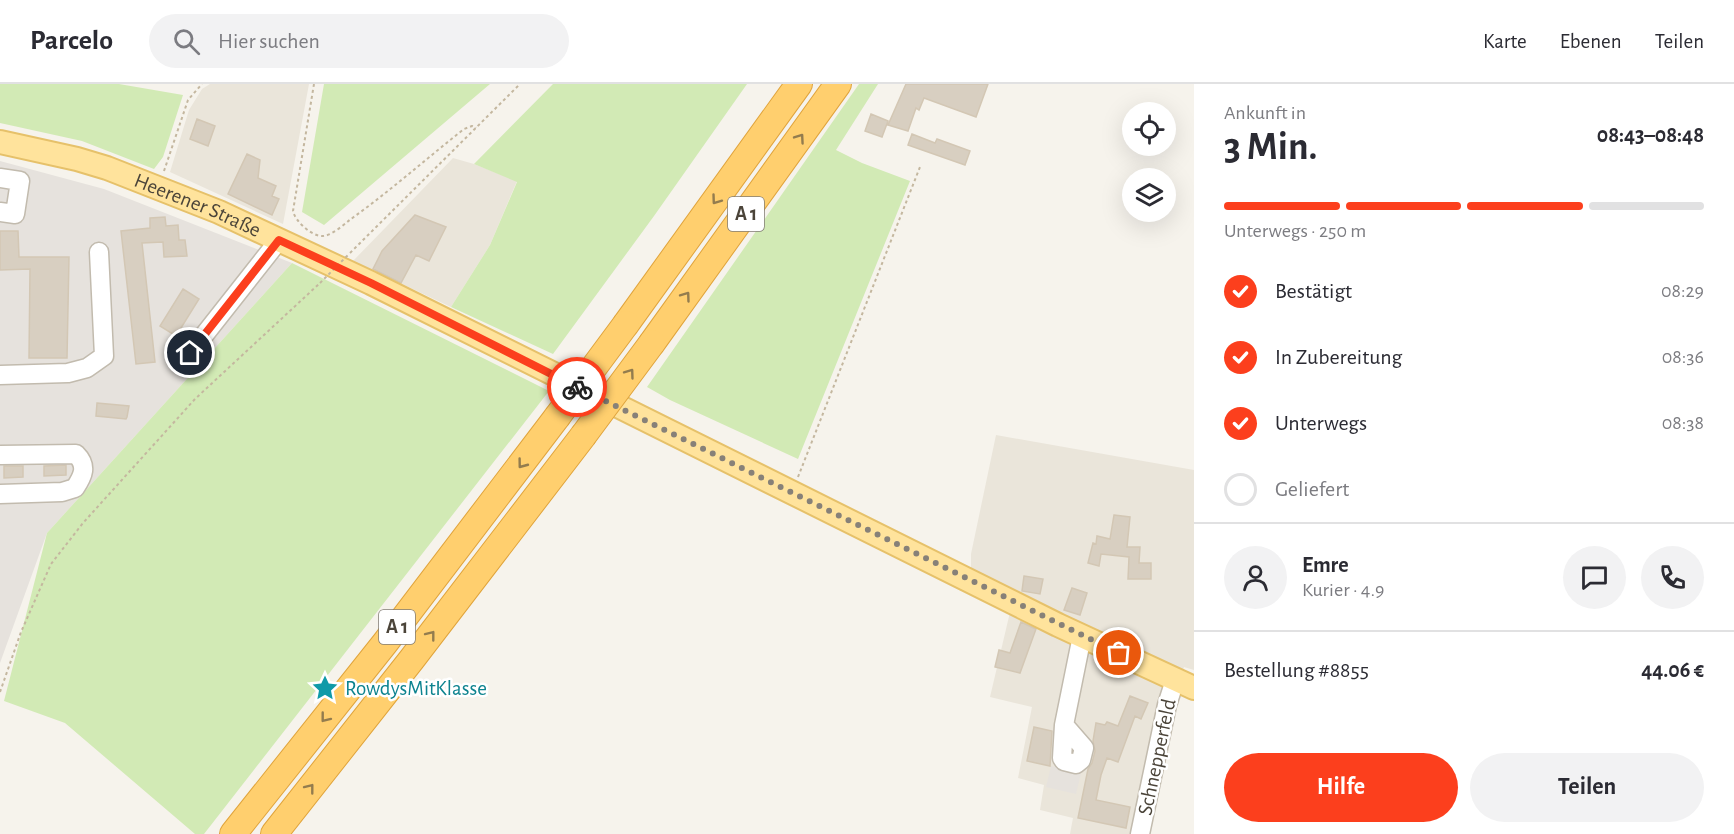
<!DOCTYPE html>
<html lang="de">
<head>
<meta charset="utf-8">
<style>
	:root { --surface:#fff; --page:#f2f2f3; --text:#2b2b33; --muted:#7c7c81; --line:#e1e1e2; --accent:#fc3f1d }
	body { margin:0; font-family:"Alegreya Sans",sans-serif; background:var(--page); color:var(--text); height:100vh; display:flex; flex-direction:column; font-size:22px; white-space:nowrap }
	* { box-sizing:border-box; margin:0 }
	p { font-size:20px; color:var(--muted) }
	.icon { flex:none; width:33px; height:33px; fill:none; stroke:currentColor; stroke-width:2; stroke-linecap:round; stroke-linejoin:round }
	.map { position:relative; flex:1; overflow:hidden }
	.drawer { display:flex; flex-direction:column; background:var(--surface); width:540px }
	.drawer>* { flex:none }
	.buttons { position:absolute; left:1122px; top:18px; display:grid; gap:12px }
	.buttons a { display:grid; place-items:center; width:54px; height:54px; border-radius:50%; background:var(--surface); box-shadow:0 6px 24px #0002; font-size:30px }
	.pin { position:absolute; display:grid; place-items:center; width:51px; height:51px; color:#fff; margin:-26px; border:3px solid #fff; border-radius:50%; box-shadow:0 2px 6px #0007 }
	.courier { position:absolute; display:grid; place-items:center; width:60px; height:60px; margin:-30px; border:4px solid #fc3f1d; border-radius:50%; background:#fff; color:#222; box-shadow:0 2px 8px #0007 }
	.head em { font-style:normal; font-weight:700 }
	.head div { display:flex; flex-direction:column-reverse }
	.head { display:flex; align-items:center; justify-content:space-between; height:102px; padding:0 30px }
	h1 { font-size:39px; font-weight:700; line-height:45px }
	.bar { display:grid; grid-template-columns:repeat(4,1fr); gap:9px 6px; align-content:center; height:72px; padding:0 30px }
	.bar i { height:8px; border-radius:4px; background:var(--line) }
	.bar .selected { background:var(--accent) }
	.bar p { grid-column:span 4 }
	.line { display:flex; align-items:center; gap:15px; padding:0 30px; border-top:2px solid var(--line) }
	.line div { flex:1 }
	.round { display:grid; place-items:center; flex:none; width:63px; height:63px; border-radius:32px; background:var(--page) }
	ol { padding:0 30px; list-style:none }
	li { display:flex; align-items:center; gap:18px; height:66px }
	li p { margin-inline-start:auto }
	li .icon { padding:6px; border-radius:50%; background:var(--accent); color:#fff; stroke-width:4 }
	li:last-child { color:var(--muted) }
	li i { width:33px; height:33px; border:3px solid var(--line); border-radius:50% }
	.primary-button { display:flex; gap:12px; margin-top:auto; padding:12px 30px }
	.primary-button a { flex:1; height:69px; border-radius:36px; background:var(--accent); color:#fff; font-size:24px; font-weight:700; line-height:69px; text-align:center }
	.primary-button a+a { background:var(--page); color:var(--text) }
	header { display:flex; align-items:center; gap:36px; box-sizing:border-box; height:84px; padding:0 30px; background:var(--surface); border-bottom:2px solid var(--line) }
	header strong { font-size:28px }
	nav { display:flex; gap:33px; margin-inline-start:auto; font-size:21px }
	.search { width:420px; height:54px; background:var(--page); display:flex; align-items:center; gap:15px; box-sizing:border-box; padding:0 21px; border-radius:33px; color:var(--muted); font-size:22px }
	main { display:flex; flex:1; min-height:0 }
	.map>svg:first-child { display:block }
	.residential { fill:#eae5da }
	.industrial { fill:#e6e2dd }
	.green { fill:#d2eab5 }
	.building { fill:#d8cfc1; stroke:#d3c7b4; stroke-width:1.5 }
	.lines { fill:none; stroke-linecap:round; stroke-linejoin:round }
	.minor-casing { stroke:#c2bbae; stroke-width:21 }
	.major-casing { stroke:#e6c16a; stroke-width:26 }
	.highway-casing { stroke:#e0a43c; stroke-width:28 }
	.path { stroke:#c4b79f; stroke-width:2; stroke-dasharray:3 3; stroke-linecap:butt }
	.minor { stroke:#fff; stroke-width:18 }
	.major { stroke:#ffe39c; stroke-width:22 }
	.highway { stroke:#ffcf6e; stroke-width:26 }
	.highway-bridge-casing { stroke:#e0a43c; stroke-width:28; stroke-linecap:butt }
	.path-bridge { stroke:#c4b79f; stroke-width:2; stroke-dasharray:3 3; stroke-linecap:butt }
	.highway-bridge { stroke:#ffcf6e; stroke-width:26 }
	.oneway { stroke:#937c4e }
	.done { stroke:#878178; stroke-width:6; stroke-dasharray:0 10.8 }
	.route { stroke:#fc3f1d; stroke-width:8 }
	.labels { text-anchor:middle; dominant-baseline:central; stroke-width:5; stroke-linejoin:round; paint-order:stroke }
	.shield { fill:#fff; stroke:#817c74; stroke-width:1.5 }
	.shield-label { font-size:20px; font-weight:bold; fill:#4b4439 }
	.street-label { font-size:21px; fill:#4b4439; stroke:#fff }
	.culture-label { font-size:21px; fill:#0d838f; stroke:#fff; text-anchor:start }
</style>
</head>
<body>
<header>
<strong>Parcelo</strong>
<div class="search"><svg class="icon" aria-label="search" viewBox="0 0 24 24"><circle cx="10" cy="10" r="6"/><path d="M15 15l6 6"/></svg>Hier suchen</div>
<nav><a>Karte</a><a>Ebenen</a><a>Teilen</a></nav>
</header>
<main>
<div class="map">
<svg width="1194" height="750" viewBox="0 0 1194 750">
	<rect width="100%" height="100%" fill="#f6f3ec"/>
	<path class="residential" d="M 210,0 L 309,0 L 283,140 L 170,88 L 189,26 L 202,5 Z
		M 453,74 L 474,80 L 517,97 L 490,161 L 451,223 L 353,177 Z
		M 996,351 L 1194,386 L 1194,586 L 1184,583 L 1173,615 L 1145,750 L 1070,750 L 1073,734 L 1040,726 L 1044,701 L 1018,694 L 1032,623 L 990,613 L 1015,507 L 971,484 L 971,470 Z"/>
	<path class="industrial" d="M 0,77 L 104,105 L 292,179 L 47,449 L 0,579 Z
		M 1051,682 L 1081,689 L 1076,710 L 1046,703 Z"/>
	<path class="green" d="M 0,0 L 119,0 L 183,11 L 163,73 L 154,85 L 82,57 L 0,39 Z
		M 324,0 L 490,0 L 324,141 L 302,128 Z
		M 553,0 L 747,0 L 654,132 L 553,270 L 451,223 L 490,161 L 517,98 L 474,80 Z
		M 859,0 L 878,0 L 836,66 L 862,79 L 910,97 L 798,375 L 670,316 L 647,303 Z
		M 292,179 L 549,307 L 204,750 L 195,750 L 65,639 L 4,617 L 47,449 Z"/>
	<path class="building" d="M 906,0 L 988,0 L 976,33 L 924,14 L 919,26 L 916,24 L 908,47 L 888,41 Z
		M 871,30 L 888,37 L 882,53 L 865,47 Z
		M 197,35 L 215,42 L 208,62 L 190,55 Z
		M 912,50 L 935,59 L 937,55 L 970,67 L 965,81 L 908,61 Z
		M 247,70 L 260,76 L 258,94 L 276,102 L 272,112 L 279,115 L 272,131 L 228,110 Z
		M 415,131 L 446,143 L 429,177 L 416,171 L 401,199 L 373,185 L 382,167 Z
		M 165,133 L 166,142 L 178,141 L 179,156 L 185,156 L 187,172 L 164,173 L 163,158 L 142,159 L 155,278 L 136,280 L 121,147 L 150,144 L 150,134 Z
		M 0,147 L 18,147 L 19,173 L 69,173 L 67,274 L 29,274 L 30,185 L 0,186 Z
		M 183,205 L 199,215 L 176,252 L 160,242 Z
		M 97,319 L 129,322 L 127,333 L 126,335 L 96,332 Z
		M 66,381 L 66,391 L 44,392 L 44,382 Z
		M 4,382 L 23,382 L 23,393 L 4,394 Z
		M 1114,431 L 1130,433 L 1127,463 L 1140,463 L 1139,479 L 1151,479 L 1151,495 L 1128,495 L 1129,473 L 1101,470 L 1099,482 L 1088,479 L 1093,459 L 1096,460 L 1097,452 L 1110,455 Z
		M 1024,492 L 1043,495 L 1040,510 L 1022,507 Z
		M 1072,504 L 1087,509 L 1080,531 L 1064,526 Z
		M 1021,538 L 1036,545 L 1020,589 L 995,583 L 999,566 L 1010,569 Z
		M 1130,612 L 1148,619 L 1141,635 L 1135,632 L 1118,678 L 1107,674 L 1101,691 L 1096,716 L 1130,723 L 1126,744 L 1078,734 L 1088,685 L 1092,679 L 1095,667 L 1093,657 L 1096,639 L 1105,641 L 1107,638 L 1118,642 Z
		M 1034,643 L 1052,647 L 1050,682 L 1027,677 Z"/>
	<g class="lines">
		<g class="minor-casing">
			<path id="minor" d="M 0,94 L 20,97 L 15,130 L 0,128
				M 190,269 L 279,156
				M 0,291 L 68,289 L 87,284 L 104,272 L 99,168
				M 0,371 L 76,370 C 88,382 83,392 75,404 L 62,408 L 0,410
				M 1064,641 L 1062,674 L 1064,677 L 1076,680 L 1081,676 L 1084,664 L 1064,641 L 1082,552
				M 1140,750 L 1167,621 L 1175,596"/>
		</g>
		<g class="major-casing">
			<g id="major">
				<path id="s1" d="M 0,58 L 77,75 L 107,84 L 219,128 L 371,199 L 1058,541 L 1194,604"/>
			</g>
		</g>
		<g class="highway-casing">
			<path id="highway" d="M 626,240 L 799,0
				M 652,259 L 838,0
				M 233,750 L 385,559 L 557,333
				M 274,750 L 412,575 L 583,352"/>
		</g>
		<path class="path" d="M 314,0 L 293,127 C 295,137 312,153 323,152 C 333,151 343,141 351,135 C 390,107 426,75 464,45 L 472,42 L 476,44
			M 164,87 L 188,16 L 202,0
			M 350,169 L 520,0
			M 798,393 L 920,83
			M 0,608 L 21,548 L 51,480 L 83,439 L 195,315 L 320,199"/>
		<use href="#minor" class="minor"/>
		<use href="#major" class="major"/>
		<use href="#highway" class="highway"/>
		<g class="highway-bridge-casing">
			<path id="highway-bridge" d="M 557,333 L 626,240
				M 583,352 L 652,259"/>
		</g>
		<path class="path-bridge" d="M 320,199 L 349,170"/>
		<use href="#highway-bridge" class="highway-bridge"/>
	</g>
	<defs><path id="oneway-chevron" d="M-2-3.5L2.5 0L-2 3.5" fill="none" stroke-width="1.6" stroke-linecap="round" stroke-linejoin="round" transform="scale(1.5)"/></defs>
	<g class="oneway">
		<use href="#oneway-chevron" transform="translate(800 54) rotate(-55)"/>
		<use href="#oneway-chevron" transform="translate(716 116) rotate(126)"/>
		<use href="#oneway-chevron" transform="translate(686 212) rotate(-54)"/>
		<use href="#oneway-chevron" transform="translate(630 289) rotate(-54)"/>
		<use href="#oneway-chevron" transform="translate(522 380) rotate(127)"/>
		<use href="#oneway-chevron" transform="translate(431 551) rotate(-52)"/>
		<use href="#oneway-chevron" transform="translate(325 634) rotate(128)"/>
		<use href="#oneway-chevron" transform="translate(310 704) rotate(-52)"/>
	</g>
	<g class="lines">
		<path class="done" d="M 577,303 L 1119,569"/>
		<path class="route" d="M 190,269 L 279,156 L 371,199 L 577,303"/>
	</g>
	<defs>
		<g id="sight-bare" transform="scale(2.07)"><path d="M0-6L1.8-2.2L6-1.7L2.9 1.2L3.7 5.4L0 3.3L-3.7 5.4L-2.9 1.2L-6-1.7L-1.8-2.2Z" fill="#0f9aa8" stroke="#fff" stroke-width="2.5" paint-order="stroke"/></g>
	</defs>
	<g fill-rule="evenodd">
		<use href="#sight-bare" x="325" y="604"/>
	</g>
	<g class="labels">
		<g class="shield">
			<rect x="728" y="113" width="36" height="34" rx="4.5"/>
			<rect x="379" y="526" width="36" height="34" rx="4.5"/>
		</g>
		<g class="shield-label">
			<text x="746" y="130">A 1</text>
			<text x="397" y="543">A 1</text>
		</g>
		<g class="street-label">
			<text stroke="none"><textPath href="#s1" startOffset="208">Heerener Straße</textPath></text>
			<text transform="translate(1157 673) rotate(-78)">Schnepperfeld</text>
		</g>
		<g class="culture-label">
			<text x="345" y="604">RowdysMitKlasse</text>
		</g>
	</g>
</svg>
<div class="buttons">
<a><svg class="icon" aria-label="locate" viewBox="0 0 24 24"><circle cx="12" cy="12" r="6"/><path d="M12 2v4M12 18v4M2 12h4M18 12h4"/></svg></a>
<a><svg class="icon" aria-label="layers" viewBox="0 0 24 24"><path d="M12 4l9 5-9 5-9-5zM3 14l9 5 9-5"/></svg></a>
</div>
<div class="pin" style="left:1119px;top:569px;background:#ea580c"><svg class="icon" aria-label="bag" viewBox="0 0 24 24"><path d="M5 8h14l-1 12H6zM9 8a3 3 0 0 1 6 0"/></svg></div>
<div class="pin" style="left:190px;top:269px;background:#1f2937"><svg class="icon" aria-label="home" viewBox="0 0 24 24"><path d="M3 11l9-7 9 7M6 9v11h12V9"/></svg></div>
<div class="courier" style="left:577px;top:303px"><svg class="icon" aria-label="bike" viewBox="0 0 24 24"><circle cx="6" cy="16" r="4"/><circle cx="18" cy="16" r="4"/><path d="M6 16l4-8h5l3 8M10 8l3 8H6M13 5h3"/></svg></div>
</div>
<section class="drawer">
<div class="head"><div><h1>3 Min.</h1><p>Ankunft in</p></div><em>08:43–08:48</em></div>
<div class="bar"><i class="selected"></i><i class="selected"></i><i class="selected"></i><i></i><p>Unterwegs · 250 m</p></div>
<ol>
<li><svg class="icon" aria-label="check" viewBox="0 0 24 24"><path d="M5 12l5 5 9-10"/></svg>Bestätigt<p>08:29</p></li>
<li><svg class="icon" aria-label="check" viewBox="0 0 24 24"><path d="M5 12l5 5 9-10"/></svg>In Zubereitung<p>08:36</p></li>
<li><svg class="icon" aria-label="check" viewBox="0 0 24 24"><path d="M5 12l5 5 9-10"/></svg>Unterwegs<p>08:38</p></li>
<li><i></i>Geliefert</li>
</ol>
<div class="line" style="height:108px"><a class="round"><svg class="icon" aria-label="person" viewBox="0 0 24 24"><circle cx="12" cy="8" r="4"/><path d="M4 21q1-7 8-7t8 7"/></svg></a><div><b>Emre</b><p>Kurier · 4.9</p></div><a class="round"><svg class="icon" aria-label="chat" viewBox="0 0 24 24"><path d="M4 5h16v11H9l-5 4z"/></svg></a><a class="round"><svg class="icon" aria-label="phone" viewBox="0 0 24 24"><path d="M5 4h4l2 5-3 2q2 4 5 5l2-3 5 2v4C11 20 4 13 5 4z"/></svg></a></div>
<div class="line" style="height:78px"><div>Bestellung #8855</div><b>44.06 €</b></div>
<div class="primary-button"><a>Hilfe</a><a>Teilen</a></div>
</section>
</main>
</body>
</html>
